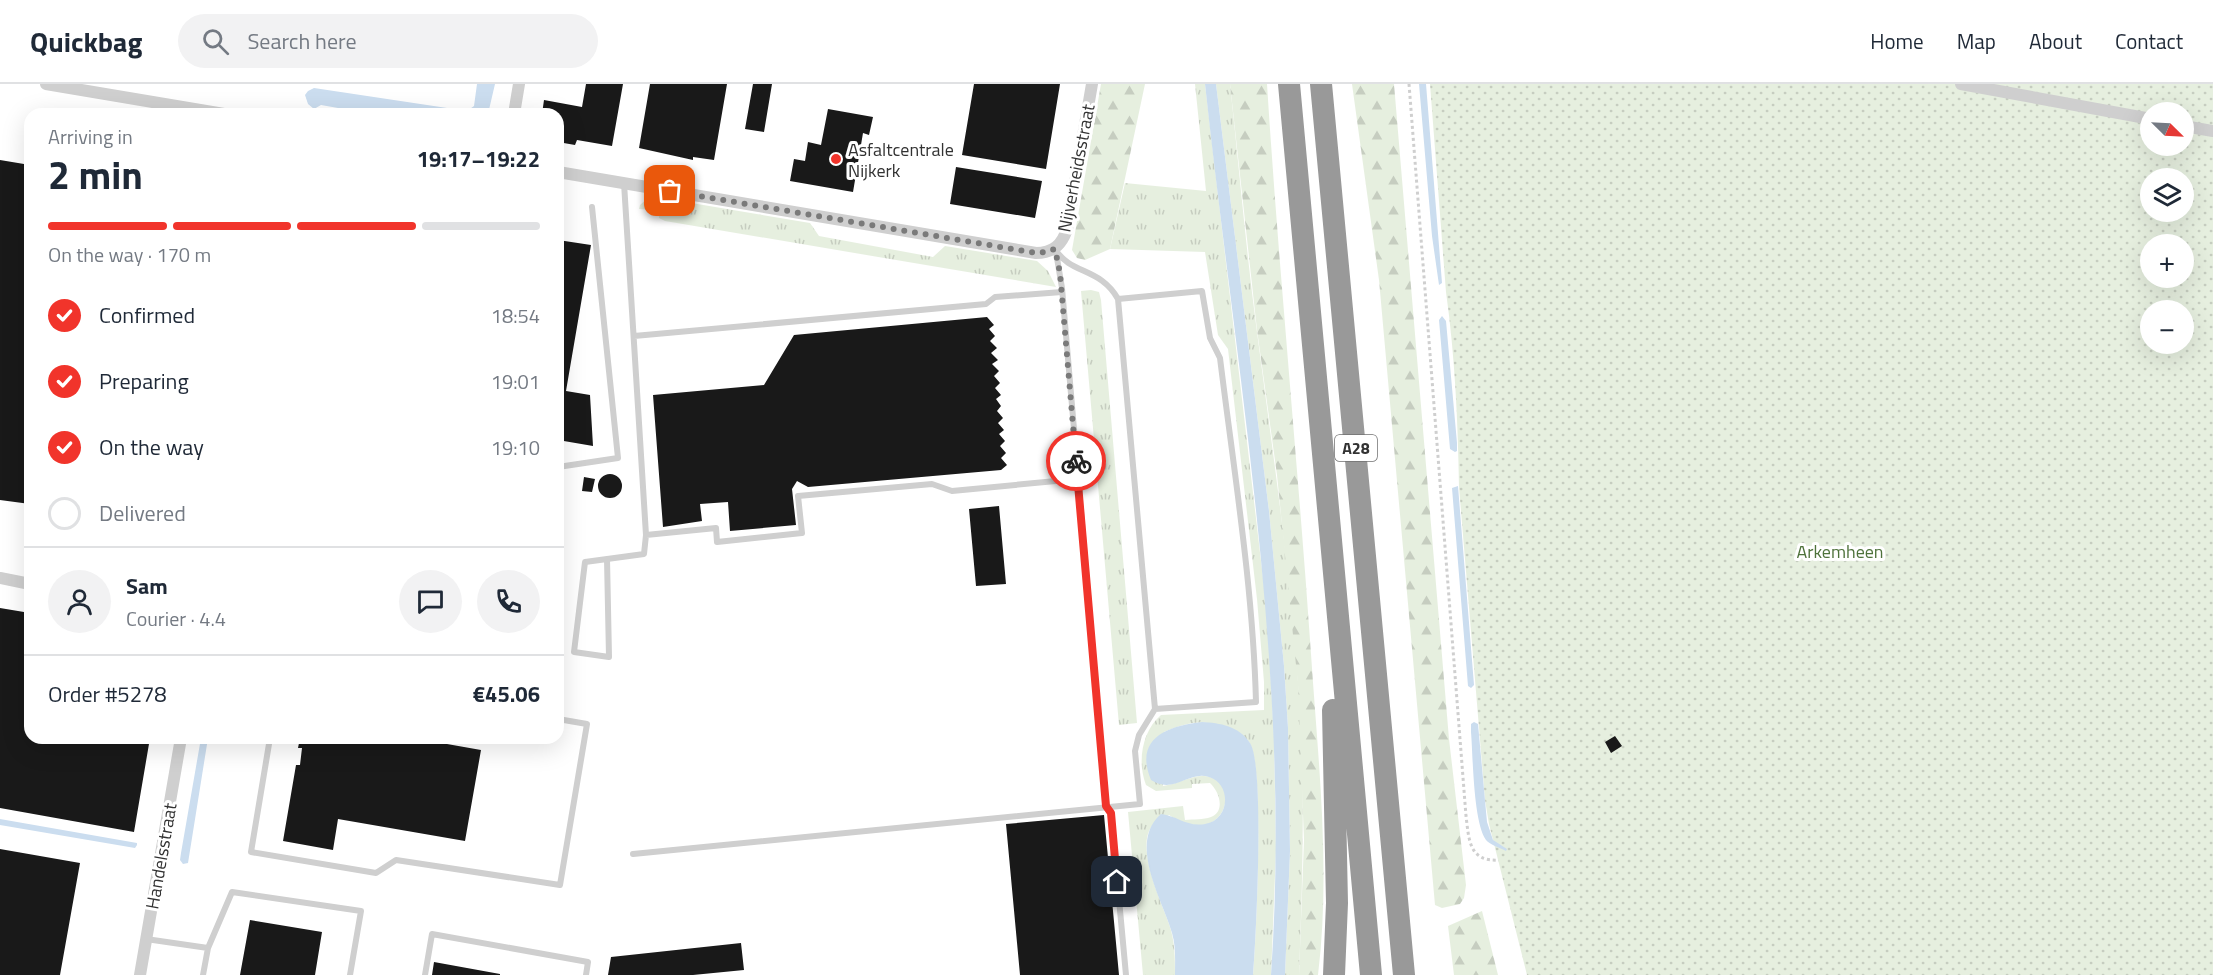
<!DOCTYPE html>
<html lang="en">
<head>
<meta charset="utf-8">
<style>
	:root { --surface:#fff; --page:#f2f2f3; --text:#1f2937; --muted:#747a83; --line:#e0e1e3; --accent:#f1342b }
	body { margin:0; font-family:"Titillium Web",sans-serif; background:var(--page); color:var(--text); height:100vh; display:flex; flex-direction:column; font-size:22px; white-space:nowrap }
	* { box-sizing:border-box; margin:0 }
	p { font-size:20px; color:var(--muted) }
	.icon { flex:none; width:33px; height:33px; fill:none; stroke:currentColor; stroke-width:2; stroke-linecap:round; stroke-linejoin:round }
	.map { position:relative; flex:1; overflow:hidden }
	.drawer { position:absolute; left:24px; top:24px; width:540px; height:636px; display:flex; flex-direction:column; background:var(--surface); border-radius:18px; box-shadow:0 6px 24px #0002 }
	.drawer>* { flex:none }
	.needle { width:39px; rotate:114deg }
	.controls { position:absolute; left:2140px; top:18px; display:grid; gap:12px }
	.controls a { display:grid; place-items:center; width:54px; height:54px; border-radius:50%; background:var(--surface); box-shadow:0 6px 24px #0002; font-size:30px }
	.pin { position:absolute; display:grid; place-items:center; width:51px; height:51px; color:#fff; margin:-26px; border-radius:12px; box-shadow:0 3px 9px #0006 }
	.courier { position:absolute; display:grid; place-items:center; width:60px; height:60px; margin:-30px; border:4px solid #f1342b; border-radius:50%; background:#fff; color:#222; box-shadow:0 2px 8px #0007 }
	.summary em { font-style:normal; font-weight:700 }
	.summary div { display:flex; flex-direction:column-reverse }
	.summary { display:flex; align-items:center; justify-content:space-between; height:102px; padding:0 24px }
	h1 { font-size:39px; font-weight:700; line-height:45px }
	.bar { display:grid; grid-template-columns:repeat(4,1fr); gap:9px 6px; align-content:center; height:72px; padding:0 24px }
	.bar i { height:8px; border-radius:4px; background:var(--line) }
	.bar .selected { background:var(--accent) }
	.bar p { grid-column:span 4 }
	.line { display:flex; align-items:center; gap:15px; padding:0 24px; border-top:2px solid var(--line) }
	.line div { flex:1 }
	.round { display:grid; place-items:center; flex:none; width:63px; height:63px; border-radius:32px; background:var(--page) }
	ol { padding:0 24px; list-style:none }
	li { display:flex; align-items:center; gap:18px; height:66px }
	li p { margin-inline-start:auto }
	li .icon { padding:6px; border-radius:50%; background:var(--accent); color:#fff; stroke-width:4 }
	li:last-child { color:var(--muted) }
	li i { width:33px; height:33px; border:3px solid var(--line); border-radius:50% }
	header { display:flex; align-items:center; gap:36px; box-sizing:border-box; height:84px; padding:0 30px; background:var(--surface); border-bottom:2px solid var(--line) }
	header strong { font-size:28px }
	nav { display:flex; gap:33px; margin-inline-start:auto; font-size:21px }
	.search { width:420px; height:54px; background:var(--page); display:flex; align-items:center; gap:15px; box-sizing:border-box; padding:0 21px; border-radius:33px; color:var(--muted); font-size:22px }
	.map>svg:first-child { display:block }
	.grass { fill:url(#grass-tufts) }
	.forest { fill:url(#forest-firs) }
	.park { fill:url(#park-dots); fill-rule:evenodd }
	.water { fill:#cbddef }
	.building { fill:#191919 }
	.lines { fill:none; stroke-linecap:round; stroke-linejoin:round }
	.path { stroke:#cfcfcf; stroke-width:3; stroke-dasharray:3 3; stroke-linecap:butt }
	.lane { stroke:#cfcfcf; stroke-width:6 }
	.street { stroke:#cfcfcf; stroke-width:12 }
	.highway { stroke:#999; stroke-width:22 }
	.done { stroke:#7a7a7a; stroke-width:6; stroke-dasharray:0 10.8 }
	.route { stroke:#f1342b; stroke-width:8 }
	.poi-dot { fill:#f1342b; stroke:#fff; stroke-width:2 }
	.labels { text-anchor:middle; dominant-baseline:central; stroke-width:6; stroke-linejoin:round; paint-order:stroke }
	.shield { fill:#fff; stroke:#707070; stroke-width:1.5 }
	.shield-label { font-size:16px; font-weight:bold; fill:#323232 }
	.poi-label { font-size:18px; fill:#323232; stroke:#fff; text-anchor:start }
	.street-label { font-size:18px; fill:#323232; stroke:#fff }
	.park-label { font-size:18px; fill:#4e723b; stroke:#fff }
</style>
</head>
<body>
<header>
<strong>Quickbag</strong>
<div class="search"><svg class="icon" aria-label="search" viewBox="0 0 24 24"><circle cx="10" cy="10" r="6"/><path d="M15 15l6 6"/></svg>Search here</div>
<nav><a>Home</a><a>Map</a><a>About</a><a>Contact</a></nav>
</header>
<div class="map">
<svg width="2213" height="891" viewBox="0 0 2213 891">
	<defs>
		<pattern id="grass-tufts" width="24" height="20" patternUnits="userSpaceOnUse" patternTransform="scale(1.5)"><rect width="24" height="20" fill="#e6efdf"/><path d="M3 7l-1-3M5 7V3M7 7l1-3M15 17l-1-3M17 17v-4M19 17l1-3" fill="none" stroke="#c6cdc0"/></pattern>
		<pattern id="forest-firs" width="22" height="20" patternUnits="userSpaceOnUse" patternTransform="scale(1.5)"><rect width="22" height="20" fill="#e6efdf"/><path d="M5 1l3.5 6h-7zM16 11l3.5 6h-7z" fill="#c6cdc0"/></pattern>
		<pattern id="park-dots" width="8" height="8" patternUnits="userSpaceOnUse" patternTransform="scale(1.5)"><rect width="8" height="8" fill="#e6efdf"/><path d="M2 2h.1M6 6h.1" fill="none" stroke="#c6cdc0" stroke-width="1.8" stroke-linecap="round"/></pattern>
	</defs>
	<rect width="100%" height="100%" fill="#fff"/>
	<path class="grass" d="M 1195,0 L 1205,0 L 1267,528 L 1274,652 L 1276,766 L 1271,891 L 1253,891 C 1256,856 1265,679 1249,658 C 1244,651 1238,649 1230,645 C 1204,635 1190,637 1164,648 L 1163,702 C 1177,700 1193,691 1204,692 C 1239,694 1230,753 1186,739 C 1180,738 1174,734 1169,731 C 1164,734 1157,737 1153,741 C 1134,761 1162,819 1169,840 C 1175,857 1175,873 1175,891 L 1143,891 L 1128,728 L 1183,722 L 1185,736 C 1194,735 1203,736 1211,733 C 1226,727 1219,707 1210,699 L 1192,700 L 1192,704 L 1156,707 L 1146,701 C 1137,678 1142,647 1161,631 L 1264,626 L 1264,598 L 1257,515 L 1228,265 L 1218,251 L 1205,168 L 1110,165 L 1125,99 L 1206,107 Z
		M 1216,0 L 1230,0 C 1239,83 1246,166 1257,248 C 1275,386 1296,525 1302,664 C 1304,740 1302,815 1299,891 L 1285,891 L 1290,767 L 1288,644 L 1284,582 L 1269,427 Z
		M 650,112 L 810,139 L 819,152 L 933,173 L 945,162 L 1037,177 L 1048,187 L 1056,203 L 665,137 L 659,134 L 659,126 L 639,125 L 640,121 Z
		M 1091,206 L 1099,208 L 1101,216 L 1137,639 L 1119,641 L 1081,207 Z"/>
	<path class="forest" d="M 1101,0 L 1145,0 L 1110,165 L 1085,176 L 1077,174 L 1072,166 Z
		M 1230,0 L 1267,0 C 1279,190 1298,380 1311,570 C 1318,676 1331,785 1318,891 L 1299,891 L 1304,756 L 1298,601 L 1277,391 L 1257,246 Z
		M 1352,0 L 1394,0 L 1449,655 L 1466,801 L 1464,814 L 1460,820 L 1442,824 L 1435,821 L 1379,196 Z
		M 1482,827 L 1498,891 L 1454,891 L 1448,842 Z"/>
	<path class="park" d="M 1430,0 L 2213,0 L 2213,891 L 1527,891 L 1489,740 L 1485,716 L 1459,403 C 1458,339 1455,272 1446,208 ZM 2151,28 L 2184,28 L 2184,62 L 2151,62 ZM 2151,94 L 2184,94 L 2184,128 L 2151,128 ZM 2151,160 L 2184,160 L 2184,194 L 2151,194 ZM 2151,226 L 2184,226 L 2184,260 L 2151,260 Z"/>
	<path class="water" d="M 477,0 L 495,0 L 488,30 L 372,30 L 321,21 L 314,25 L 308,20 L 305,11 L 308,7 L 314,4 L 467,27 L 474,22 Z
		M 1205,0 L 1216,0 L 1269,427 L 1284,582 L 1288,644 L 1290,767 L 1285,891 L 1271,891 C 1292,592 1237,296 1205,0 Z
		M 1419,0 L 1426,0 L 1442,199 L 1439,201 L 1432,152 Z
		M 1442,232 L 1446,237 L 1457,359 L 1457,367 L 1455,368 L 1450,365 L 1439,236 Z
		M 1458,402 L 1474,601 L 1471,604 L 1468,602 L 1452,404 Z
		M 1202,638 C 1220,639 1239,642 1250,659 C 1265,681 1256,856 1253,891 L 1175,891 C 1175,877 1176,862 1172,849 C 1163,817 1127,759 1161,730 C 1178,732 1186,743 1205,740 C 1230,736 1232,700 1209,693 C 1189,686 1174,711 1151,696 C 1134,655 1166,642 1202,638 Z
		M 1474,638 L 1478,640 L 1487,738 L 1493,756 L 1507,765 L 1506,767 C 1500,764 1489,760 1486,756 C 1473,738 1473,671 1471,648 L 1471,640 Z
		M 201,654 L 208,654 L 188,779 L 183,780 L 180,776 L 181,769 Z
		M 0,735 L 137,759 L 137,761 L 135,764 L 0,741 Z"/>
	<path class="building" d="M 586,0 L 623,0 L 612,62 L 577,56 L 575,61 L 558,58 L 558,30 L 542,30 L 544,16 L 582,23 Z
		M 650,0 L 727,0 L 714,76 L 693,73 L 693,76 L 639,64 Z
		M 753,0 L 772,0 L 764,48 L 745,45 Z
		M 974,0 L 1060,0 L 1046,85 L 962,71 Z
		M 828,25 L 873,33 L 869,51 L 863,49 L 853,108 L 790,97 L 794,75 L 805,77 L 808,58 L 821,61 Z
		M 0,76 L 30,81 L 30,420 L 0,416 Z
		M 956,83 L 1042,97 L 1035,134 L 950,120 Z
		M 558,156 L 591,161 L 566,307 L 590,311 L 593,362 L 558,356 Z
		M 987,233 L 994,241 L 989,245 L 995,252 L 990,257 L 997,264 L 991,269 L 998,276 L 992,280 L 999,287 L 994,292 L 1000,299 L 995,304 L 1001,311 L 996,315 L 1001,322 L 997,327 L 1003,334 L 998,339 L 1004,346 L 999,350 L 1005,357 L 1000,362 L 1006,369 L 1001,374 L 1007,381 L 1001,386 L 808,403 L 797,397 L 792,405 L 796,441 L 730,447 L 728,418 L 700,420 L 702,437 L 663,443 L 653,311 L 764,301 L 794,251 Z
		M598 402a12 12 0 1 1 24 0a12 12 0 1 1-24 0Z
		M 584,393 L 595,395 L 592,408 L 582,407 Z
		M 999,422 L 1006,500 L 976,502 L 969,425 Z
		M 0,524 L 30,529 L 30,654 L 150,654 L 134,748 L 0,724 Z
		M 1615,652 L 1622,662 L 1611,669 L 1605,658 Z
		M 300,654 L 413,654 L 481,666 L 465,757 L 338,735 L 333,766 L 283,757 L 296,681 L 300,681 L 302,664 L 298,664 Z
		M 1104,731 L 1119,891 L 1020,891 L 1006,740 Z
		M 0,765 L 80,779 L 60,891 L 0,891 Z
		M 250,836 L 322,848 L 315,891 L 240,891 Z
		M 741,859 L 744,886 L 693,891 L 608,891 L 611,873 Z
		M 434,878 L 500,890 L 500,891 L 432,891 Z"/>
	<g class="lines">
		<path class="path" d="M 1409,0 L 1466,732 C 1469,756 1469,778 1499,776"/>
		<path class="lane" d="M 1055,165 C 1071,191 1100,183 1118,215 L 1202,207 L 1210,254 L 1220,274 C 1234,388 1253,503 1256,618 L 1155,625 L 1118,215
			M 1056,168 L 1062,204 L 1106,722 L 1111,729 L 1126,891
			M 634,252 L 986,220 L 995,213 L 1062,208
			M 558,383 L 618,374 L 592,123
			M 646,451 L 716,444 L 717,458 L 802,449 L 798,412 L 932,400 L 952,407 L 1077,395
			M 607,475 L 609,573 L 574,568 L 585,478 L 644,470 L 646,451 L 624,99
			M 270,654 L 251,768 L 376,789 L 396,776 L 560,801 L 587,640 L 558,635
			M 633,770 L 1140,720 L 1135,667 L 1139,651 L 1155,625
			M 146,855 L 208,864
			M 203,891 L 208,864 L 232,808 L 361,827 L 350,891
			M 425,891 L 432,850 L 588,878 L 586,891"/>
		<path class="street" d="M 46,0 L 224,30
			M 1961,0 L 2151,35
			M 514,30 L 519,0
			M 2184,42 L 2213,47
			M 558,88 L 1036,169 C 1053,169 1062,161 1067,145 L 1092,0
			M 0,494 L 30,500
			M 140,891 L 181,654"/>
		<path class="highway" d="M 1289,0 L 1371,891
			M 1321,0 L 1404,891
			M 1333,626 L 1337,819 L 1334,891"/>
	</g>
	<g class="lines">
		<path class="done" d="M 670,107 L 1036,169 L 1046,168 L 1055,165 L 1060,189 L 1076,377"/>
		<path class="route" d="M 1076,377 L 1106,722 L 1111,729 L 1117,798"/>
	</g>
	<circle class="poi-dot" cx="836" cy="75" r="6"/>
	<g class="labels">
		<rect class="shield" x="1335" y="351" width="42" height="26" rx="4.5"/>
		<g class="shield-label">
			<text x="1356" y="364">A28</text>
		</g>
		<g class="poi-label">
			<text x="848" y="65">Asfaltcentrale<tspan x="848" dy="21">Nijkerk</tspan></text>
		</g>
		<g class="street-label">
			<text transform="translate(1076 84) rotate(-79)">Nijverheidsstraat</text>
			<text transform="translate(161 772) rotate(-80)">Handelsstraat</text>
		</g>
		<g class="park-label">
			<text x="1840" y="467">Arkemheen</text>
		</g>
	</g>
</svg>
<div class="controls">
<a><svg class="needle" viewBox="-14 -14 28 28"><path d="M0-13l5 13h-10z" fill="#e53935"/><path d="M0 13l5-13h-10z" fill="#747a83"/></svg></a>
<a><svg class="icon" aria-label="layers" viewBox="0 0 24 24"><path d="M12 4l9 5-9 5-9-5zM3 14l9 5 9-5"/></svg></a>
<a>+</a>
<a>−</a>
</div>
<div class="pin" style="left:670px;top:107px;background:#ea580c"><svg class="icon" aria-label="bag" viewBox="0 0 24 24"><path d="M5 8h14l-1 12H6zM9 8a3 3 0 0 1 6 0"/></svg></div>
<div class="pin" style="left:1117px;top:798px;background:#1f2937"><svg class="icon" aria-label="home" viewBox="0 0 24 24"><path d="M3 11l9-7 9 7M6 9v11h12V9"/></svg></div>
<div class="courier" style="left:1076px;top:377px"><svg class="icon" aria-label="bike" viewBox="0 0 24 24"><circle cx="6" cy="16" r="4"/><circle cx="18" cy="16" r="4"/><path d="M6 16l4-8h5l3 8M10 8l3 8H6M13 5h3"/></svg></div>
<section class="drawer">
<div class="summary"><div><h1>2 min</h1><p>Arriving in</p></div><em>19:17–19:22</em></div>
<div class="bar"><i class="selected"></i><i class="selected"></i><i class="selected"></i><i></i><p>On the way · 170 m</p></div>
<ol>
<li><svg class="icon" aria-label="check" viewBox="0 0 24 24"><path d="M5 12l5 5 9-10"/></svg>Confirmed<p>18:54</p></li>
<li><svg class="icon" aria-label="check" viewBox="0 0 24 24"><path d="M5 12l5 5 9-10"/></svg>Preparing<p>19:01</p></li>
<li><svg class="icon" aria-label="check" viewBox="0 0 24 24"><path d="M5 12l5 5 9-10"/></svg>On the way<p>19:10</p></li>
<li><i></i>Delivered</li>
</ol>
<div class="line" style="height:108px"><a class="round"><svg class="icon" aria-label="person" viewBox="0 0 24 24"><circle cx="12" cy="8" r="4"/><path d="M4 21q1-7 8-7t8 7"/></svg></a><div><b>Sam</b><p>Courier · 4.4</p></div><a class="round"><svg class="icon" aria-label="chat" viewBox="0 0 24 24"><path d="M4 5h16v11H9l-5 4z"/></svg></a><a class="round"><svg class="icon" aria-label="phone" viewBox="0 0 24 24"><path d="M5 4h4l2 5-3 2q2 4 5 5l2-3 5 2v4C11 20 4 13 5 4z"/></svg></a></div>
<div class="line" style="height:78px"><div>Order #5278</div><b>€45.06</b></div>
</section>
</div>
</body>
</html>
